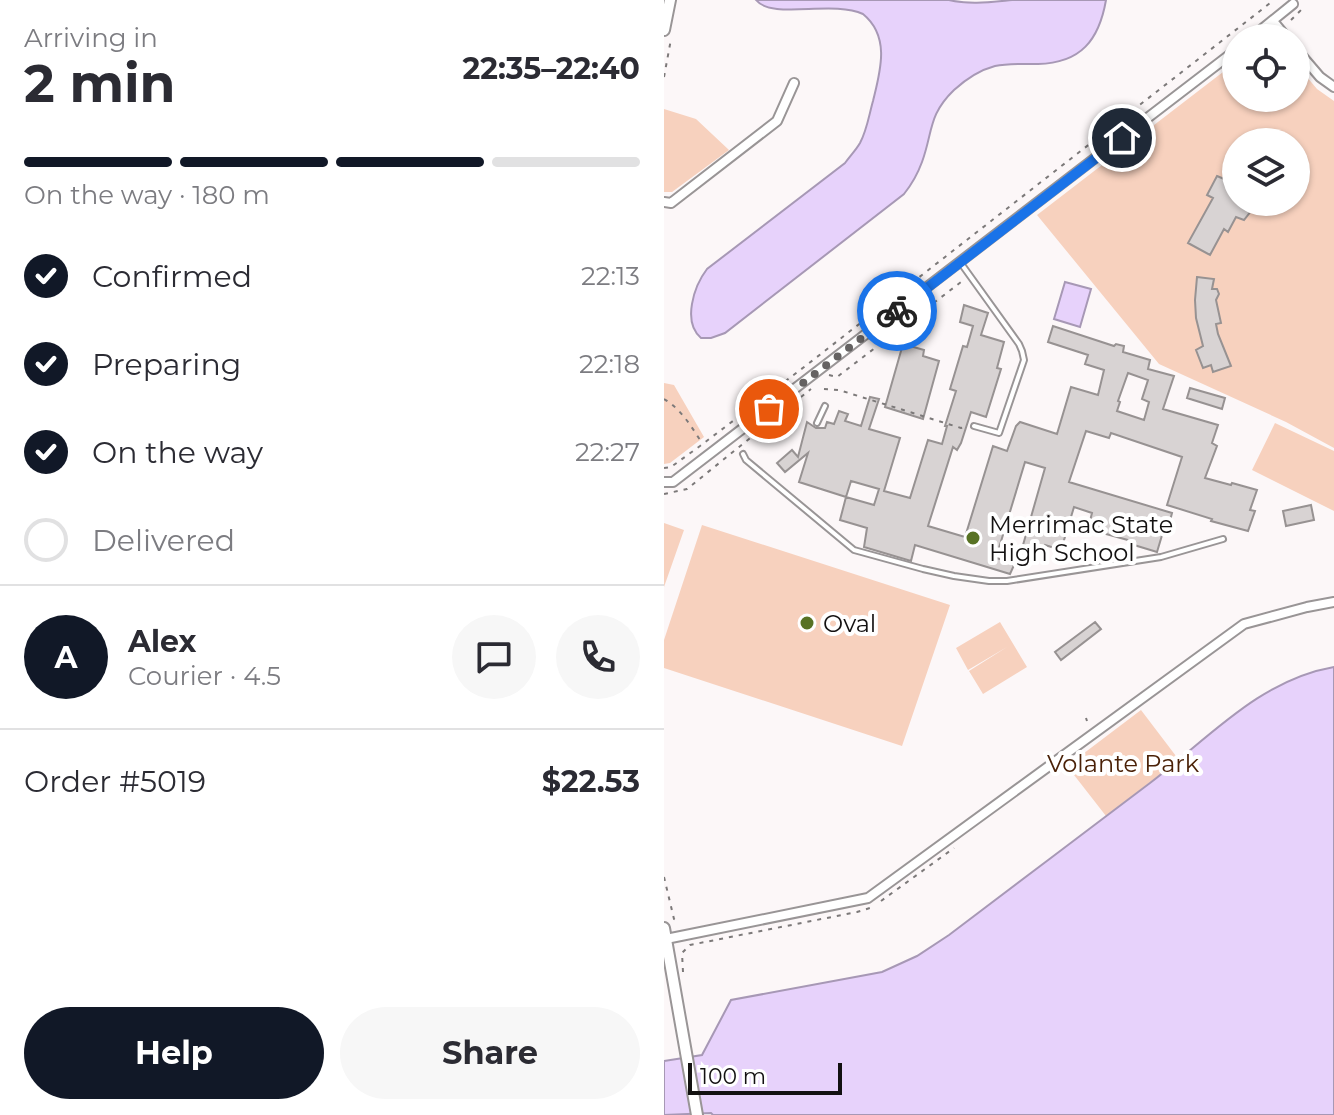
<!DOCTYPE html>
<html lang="en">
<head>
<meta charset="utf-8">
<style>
	:root { --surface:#fff; --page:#f7f7f7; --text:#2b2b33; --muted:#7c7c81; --line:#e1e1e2; --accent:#111827 }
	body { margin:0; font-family:Montserrat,sans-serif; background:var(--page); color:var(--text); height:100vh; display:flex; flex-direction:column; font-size:30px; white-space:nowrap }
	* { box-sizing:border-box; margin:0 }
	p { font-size:26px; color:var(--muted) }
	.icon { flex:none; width:44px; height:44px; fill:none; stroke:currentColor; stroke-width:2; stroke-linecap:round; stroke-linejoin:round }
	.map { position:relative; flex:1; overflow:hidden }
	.drawer { display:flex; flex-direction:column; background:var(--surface); width:664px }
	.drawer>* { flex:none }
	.fabs { position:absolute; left:558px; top:24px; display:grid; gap:16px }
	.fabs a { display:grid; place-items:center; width:88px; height:88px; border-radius:50%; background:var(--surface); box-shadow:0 2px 6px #0004; font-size:40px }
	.scale { position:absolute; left:24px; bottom:20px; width:154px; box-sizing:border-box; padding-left:8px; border:4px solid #131111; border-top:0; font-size:22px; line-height:28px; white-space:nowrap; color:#131111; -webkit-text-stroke:6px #fff; paint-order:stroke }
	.pin { position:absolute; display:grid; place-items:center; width:68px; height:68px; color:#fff; margin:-34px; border:4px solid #fff; border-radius:50%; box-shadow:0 2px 8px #0007 }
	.courier { position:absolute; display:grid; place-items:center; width:80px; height:80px; margin:-40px; border:6px solid #1a73e8; border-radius:50%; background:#fff; color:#222; box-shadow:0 2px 10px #0007 }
	.summary em { font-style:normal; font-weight:700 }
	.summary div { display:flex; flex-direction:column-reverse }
	.summary { display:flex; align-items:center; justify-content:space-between; height:136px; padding:0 24px }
	h1 { font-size:52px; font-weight:700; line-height:60px }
	.bar { display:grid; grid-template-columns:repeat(4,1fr); gap:12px 8px; align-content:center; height:96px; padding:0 24px }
	.bar i { height:10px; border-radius:6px; background:var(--line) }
	.bar .active { background:var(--accent) }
	.bar p { grid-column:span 4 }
	.line { display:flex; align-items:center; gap:20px; padding:0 24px; border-top:2px solid var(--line) }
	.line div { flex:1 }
	.round { display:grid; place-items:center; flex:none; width:84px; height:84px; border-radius:42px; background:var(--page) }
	ol { padding:0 24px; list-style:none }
	li { display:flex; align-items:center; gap:24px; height:88px }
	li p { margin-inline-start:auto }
	li .icon { padding:8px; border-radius:50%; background:var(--accent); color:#fff; stroke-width:4 }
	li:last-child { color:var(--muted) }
	li i { width:44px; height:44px; border:4px solid var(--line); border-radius:50% }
	.action { display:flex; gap:16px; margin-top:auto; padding:16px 24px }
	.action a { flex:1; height:92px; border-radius:48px; background:var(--accent); color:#fff; font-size:32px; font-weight:700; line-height:92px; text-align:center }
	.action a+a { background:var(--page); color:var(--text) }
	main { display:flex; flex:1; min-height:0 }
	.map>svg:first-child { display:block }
	.green { fill:#f7d1be; fill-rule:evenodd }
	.water { fill:#e7d2fb; stroke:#a798b5; stroke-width:2 }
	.building { fill:#d8d3d3; stroke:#979292; stroke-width:2; fill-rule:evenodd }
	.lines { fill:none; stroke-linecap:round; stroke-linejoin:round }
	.service-casing { stroke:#999596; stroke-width:8 }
	.minor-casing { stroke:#999596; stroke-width:12 }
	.tertiary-casing { stroke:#999596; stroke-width:14 }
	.path { stroke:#7c7979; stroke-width:2; stroke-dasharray:4 6; stroke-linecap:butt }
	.service { stroke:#fff; stroke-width:4 }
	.minor { stroke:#fff; stroke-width:8 }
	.tertiary { stroke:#fff; stroke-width:10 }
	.done { stroke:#656262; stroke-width:8; stroke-dasharray:0 14.4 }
	.route { stroke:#1a73e8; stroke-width:10 }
	.poi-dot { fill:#587224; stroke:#fff; stroke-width:3 }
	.labels { text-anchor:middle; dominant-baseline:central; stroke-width:8; stroke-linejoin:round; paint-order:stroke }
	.poi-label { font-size:24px; fill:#131111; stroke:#fff; text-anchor:start }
	.park-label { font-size:24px; fill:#4a2107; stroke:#fff }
</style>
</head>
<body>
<main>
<section class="drawer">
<div class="summary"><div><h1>2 min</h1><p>Arriving in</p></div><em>22:35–22:40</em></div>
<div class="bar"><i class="active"></i><i class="active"></i><i class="active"></i><i></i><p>On the way · 180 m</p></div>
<ol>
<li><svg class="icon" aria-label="check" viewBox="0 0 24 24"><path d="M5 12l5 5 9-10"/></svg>Confirmed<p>22:13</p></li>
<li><svg class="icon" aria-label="check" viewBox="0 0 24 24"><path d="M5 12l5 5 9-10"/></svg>Preparing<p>22:18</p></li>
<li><svg class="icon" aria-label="check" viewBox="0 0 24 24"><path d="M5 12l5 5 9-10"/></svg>On the way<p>22:27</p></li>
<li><i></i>Delivered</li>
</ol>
<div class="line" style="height:144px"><b class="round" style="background:var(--accent);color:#fff">A</b><div><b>Alex</b><p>Courier · 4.5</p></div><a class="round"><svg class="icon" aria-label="chat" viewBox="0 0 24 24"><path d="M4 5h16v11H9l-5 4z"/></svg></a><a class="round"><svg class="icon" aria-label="phone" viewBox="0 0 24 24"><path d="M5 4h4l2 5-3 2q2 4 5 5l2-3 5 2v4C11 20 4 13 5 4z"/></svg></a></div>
<div class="line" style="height:104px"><div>Order #5019</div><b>$22.53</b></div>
<div class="action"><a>Help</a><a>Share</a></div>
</section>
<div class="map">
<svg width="670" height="1115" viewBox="0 0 670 1115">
	<rect width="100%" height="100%" fill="#fcf7f8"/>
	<path class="green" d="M 572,62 L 572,98 L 632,98 L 632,64 L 653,89 L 670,101 L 670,448 L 622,422 L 495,364 L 373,215 ZM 572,142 L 632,142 L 632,202 L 572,202 Z
		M 0,109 L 32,119 L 65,150 L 8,192 L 0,192 Z
		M 0,383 L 10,385 L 40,437 L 6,463 L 0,464 Z
		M 611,423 L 670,451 L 670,511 L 588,470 Z
		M 0,523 L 20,530 L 0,587 Z
		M 38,525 L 286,605 L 238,746 L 0,668 L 0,640 Z
		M 336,622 L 363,667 L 319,694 L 305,671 L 343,647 L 304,670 L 292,648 Z
		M 477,710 L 515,760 L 442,816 L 403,766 Z"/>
	<path class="water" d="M 92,0 L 285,0 C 306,5 327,2 348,0 C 379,0 411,0 442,0 C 435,40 417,63 374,64 C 360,64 345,63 331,66 C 316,70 301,80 290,90 C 264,115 269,132 258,162 C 254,173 248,184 240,194 L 61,333 L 47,338 L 37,338 C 18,322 30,286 43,269 L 181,163 C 186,156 192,150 196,143 C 203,130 205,115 209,101 C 216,72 227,37 199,14 C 168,0 108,20 92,0 Z
		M 401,282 L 427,289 L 416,327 L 390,319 Z
		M 670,667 L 670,1115 L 49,1115 L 47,1113 L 0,1115 L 0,1061 L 38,1055 L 67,1000 L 218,972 L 253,956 L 285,935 C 352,884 419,834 486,783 C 544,739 595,680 670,667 Z"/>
	<path class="building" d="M 553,176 L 572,184 L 572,202 L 594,202 L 580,220 L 572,217 L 564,232 L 560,229 L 546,255 L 524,243 L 549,198 L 543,195 Z
		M 533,277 L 550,279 L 548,289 L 553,289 L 555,294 L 552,300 L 557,323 L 552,324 L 554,334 L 567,366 L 549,372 L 547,365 L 539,368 L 532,350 L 539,346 L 532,318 L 531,300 Z
		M 300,305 L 324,313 L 317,335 L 340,342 L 333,368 L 337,369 L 322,417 L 307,412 L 297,443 L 293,450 L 289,447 L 264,526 L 301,537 L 329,446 L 343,451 L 352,426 L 356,422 L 393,434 L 407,387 L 434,395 L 440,370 L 421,364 L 424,355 L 384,342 L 389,326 L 450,346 L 452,344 L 460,346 L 459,352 L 486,360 L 484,369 L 510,376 L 499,409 L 554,425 L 548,443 L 553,446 L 541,478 L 567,485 L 568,483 L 593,490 L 586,510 L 591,511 L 584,531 L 547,521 L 548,519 L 503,505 L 518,457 L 447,433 L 445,438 L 422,431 L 405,482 L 508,513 L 503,533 L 499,532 L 493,552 L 470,545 L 471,542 L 424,529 L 428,513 L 410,507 L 397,550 L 381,545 L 379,551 L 359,545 L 381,468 L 361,462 L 332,558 L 351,563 L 346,574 L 251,545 L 247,561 L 200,547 L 203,528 L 176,520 L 182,497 L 135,482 L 144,453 L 121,472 L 113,463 L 128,450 L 134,457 L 143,422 L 152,428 L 161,428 L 163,422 L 170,424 L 175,411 L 184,414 L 181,421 L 197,426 L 206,397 L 215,399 L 205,429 L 236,438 L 220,491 L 246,498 L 264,440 L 278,444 L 283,426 L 281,426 L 292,391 L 286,389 L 299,346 L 303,347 L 309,326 L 296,322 ZM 464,373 L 484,380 L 478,399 L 485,402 L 480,420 L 453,411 L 456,402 L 454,401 ZM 187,481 L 215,489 L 210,505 L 182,497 Z
		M 239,344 L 260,350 L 259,356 L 275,361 L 259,419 L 221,407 Z
		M 526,388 L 561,398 L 558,409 L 523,398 Z
		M 647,505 L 650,520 L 622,526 L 619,511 Z
		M 431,622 L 437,629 L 397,660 L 391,652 Z"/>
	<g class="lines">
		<g class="service-casing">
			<path id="service" d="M 296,262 L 355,344 L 358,351 L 360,360 L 335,433 L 310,426
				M 153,423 L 161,406
				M 79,454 L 82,460 L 190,550 L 259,569 L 290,576 L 325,581 L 343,581 L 497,557 L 559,539"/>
		</g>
		<g class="minor-casing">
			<path id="minor" d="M 609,21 L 623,38
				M 587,38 L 629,4
				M 632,49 L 656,77 L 670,87
				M 0,202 L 7,203 L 113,121 L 130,83
				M 0,482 L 9,482 L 572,50
				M 2,939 L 204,898 L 580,624 L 643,607 L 670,602"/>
		</g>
		<g class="tertiary-casing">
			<path id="tertiary" d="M 0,30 L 6,0
				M 0,928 L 33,1115"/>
		</g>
		<path class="path" d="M 627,20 L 637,10
			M 0,77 L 7,39
			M 165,375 L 173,377 L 301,279
			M 160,389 L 175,390 L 297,428 L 301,427
			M 0,399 C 17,409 27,426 38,443
			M 0,468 L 7,467 L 36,446 L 144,364 L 610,0
			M 0,494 L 23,489 L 147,389
			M 422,718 L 423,721
			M 0,877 L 10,919 L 14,922
			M 217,901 L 290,848
			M 19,972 L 18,953 L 26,945 L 193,912 L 209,907"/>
		<use href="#service" class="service"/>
		<use href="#minor" class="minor"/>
		<use href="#tertiary" class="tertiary"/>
	</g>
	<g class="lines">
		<path class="done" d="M 105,409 L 233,311"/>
		<path class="route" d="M 233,311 L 458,138"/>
	</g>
	<g class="poi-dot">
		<circle cx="309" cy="538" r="8"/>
		<circle cx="143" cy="623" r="8"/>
	</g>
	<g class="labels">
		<g class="poi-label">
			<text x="325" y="524">Merrimac State<tspan x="325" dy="28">High School</tspan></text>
			<text x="159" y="623">Oval</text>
		</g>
		<g class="park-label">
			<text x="459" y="763">Volante Park</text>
		</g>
	</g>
</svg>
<div class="fabs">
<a><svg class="icon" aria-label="locate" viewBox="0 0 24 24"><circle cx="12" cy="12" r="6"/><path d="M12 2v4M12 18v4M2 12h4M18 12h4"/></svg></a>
<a><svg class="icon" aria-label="layers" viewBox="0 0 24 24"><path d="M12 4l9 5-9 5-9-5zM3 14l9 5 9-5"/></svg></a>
</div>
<div class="scale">100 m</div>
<div class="pin" style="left:105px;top:409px;background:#ea580c"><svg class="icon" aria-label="bag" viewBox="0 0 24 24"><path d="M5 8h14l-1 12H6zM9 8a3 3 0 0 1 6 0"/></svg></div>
<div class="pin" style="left:458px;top:138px;background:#1f2937"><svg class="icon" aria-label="home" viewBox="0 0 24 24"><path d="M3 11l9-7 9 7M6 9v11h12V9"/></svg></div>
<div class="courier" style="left:233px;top:311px"><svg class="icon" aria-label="bike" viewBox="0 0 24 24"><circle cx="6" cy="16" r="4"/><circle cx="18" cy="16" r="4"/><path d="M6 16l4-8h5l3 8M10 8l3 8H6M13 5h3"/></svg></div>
</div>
</main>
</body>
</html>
